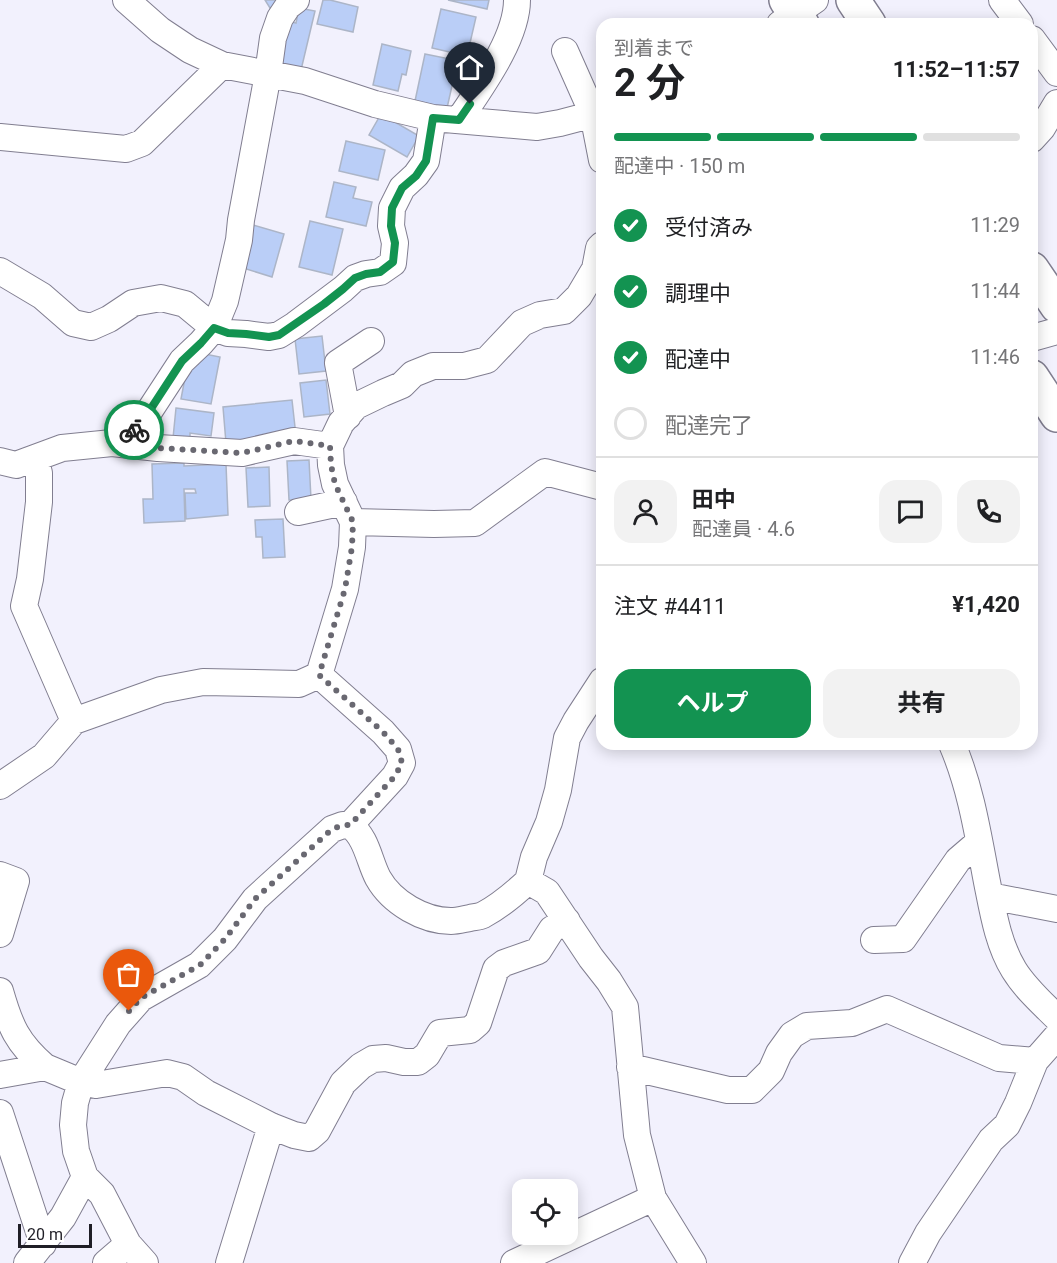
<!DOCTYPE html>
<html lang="ja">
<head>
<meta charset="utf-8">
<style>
	:root { --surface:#fff; --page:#f2f2f2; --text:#202124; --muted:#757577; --line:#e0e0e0; --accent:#139351 }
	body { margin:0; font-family:Roboto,"Noto Sans JP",sans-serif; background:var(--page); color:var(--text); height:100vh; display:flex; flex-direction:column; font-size:22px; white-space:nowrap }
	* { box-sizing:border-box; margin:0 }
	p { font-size:20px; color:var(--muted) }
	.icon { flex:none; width:33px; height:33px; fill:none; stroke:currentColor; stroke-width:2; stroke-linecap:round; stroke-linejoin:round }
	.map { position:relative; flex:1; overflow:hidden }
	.details { position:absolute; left:596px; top:18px; width:442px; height:732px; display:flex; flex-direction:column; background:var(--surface); border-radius:18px; box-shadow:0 3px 15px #0003 }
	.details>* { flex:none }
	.controls { position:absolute; left:512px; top:1179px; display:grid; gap:12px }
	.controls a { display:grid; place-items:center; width:66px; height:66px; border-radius:12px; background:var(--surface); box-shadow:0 3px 15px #0003; font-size:30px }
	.scale { position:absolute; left:18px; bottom:15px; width:74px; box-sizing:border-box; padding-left:6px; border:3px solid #1f1e26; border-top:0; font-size:16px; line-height:21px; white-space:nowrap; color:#1f1e26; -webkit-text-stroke:4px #fff; paint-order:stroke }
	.pin { position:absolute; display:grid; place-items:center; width:51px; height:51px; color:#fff; margin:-62px -26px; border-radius:50% 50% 50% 0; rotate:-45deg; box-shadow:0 0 6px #0007 }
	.pin .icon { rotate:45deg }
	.courier { position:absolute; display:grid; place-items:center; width:60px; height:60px; margin:-30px; border:4px solid #139351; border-radius:50%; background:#fff; color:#222; box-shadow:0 2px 8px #0007 }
	.summary em { font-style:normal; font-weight:700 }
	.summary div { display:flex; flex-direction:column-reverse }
	.summary { display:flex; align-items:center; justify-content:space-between; height:102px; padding:0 18px }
	h1 { font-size:39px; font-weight:700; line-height:45px }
	.bar { display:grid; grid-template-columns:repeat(4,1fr); gap:9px 6px; align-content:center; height:72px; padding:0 18px }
	.bar i { height:8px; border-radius:4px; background:var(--line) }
	.bar .active { background:var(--accent) }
	.bar p { grid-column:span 4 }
	.line { display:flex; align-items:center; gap:15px; padding:0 18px; border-top:2px solid var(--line) }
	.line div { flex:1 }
	.round { display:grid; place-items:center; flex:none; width:63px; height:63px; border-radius:18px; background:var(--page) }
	ol { padding:0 18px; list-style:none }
	li { display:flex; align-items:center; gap:18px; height:66px }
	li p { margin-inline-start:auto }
	li .icon { padding:6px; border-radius:50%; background:var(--accent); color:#fff; stroke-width:4 }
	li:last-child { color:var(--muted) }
	li i { width:33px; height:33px; border:3px solid var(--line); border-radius:50% }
	.action { display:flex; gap:12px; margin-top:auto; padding:12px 18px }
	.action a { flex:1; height:69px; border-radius:18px; background:var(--accent); color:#fff; font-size:24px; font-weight:700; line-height:69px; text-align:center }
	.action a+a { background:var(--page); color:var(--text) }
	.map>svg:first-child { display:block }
	.building { fill:#bacef7; stroke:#acb5c7; stroke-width:1.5 }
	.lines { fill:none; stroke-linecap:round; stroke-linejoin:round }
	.street-casing { stroke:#817e90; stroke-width:28 }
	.highway-casing { stroke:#817e90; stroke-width:36 }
	.street { stroke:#fff; stroke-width:26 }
	.highway { stroke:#fff; stroke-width:33 }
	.done { stroke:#696871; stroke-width:6; stroke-dasharray:0 10.8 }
	.route { stroke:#139351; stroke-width:8 }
</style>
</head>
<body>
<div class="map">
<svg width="1057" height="1263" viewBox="0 0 1057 1263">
	<rect width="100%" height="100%" fill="#f2f1fd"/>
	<path class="building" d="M 265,0 L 284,0 L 270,8 Z
		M 323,0 L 330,0 L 358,7 L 353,32 L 317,24 Z
		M 448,0 L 489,0 L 487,9 Z
		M 299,8 L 315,11 L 301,70 L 274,63 L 284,20 L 296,23 Z
		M 441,9 L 476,17 L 467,56 L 432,48 Z
		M 382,44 L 411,51 L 406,75 L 402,74 L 398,91 L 373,85 Z
		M 425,54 L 450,59 L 446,75 L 454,77 L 447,108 L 415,101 Z
		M 462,57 L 487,63 L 485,71 L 460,65 Z
		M 381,114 L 419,136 L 407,157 L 369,135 Z
		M 346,141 L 385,150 L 378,180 L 339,171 Z
		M 334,182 L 356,187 L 353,198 L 372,202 L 366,226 L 326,217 Z
		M 310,221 L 343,229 L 332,275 L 299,267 Z
		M 253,225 L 284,234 L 272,277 L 240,267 Z
		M 322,336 L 326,371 L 299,374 L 295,339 Z
		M 200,353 L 220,357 L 211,404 L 181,399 L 188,362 L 198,364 Z
		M 326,380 L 330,414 L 304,417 L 300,383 Z
		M 292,400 L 296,436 L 226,443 L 223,407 Z
		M 176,408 L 214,413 L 211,436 L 190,433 L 190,439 L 173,438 Z
		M 309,460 L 311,499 L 289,500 L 287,461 Z
		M 184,463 L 184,466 L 226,464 L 228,515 L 186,519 L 185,493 L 196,493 L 195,489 L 184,489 L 185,521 L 144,523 L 143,499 L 153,499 L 152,464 Z
		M 269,467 L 270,506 L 248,507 L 246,468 Z
		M 283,519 L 285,557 L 263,558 L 262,537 L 256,537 L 255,520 Z"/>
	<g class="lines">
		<g class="street-casing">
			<path id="street" d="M 126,0 L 160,30 L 190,50 L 222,65 L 305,81 L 375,104 L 433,118 L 537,127 L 560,123 L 602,112
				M 1002,0 L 1020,24
				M 780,24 L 815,0
				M 1032,39 L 1057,73
				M 565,51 L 593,114 L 602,160
				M 459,120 C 480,88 517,39 517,0
				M 0,137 L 126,149 L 142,143 L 222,65
				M 1032,139 L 1042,128 L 1057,103
				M 0,271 L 42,296 L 73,323 L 91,327 L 109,319 L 133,303 L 161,298 L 185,304 L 214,328 L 228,333 L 246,334 L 269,337 L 279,335 L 295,325 L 343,289 L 355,278 L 366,274 L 380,272 L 393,263 L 395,243 L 391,226 L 392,208 L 402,188 L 416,175 L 426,161 L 433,118
				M 1032,338 L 1057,331
				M 348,416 L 338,363 L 371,341
				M 122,444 L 150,410 L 182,361 L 201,343 L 214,328 L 225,301 L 239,240 L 241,220 L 268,74 L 273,38 L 280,18 L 288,6 L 296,0
				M 35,458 L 39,473 L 39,502 L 30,579 L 24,606 L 74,721
				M 0,461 L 16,465 L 62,448 L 112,443 L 158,448 L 242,453 L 294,441 L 330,446
				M 298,512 L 344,502
				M 353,522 L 335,484 L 331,465 L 330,446 L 341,423 L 356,406 L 383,393 L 402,385 L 413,374 L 433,366 L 464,366 L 487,360 L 522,323 L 540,315 L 564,311 L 579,296 L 595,269 L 599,248 L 602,245
				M 602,681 L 576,721 L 567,738 L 558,790 L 549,822 L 534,857 L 528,881 L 547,892 L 591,958 L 609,981 L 625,1007 L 637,1135 L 653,1198 L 693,1263
				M 952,744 C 971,788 978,835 987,882 C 993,912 998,944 1014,970 C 1025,988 1042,1003 1057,1018
				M 0,786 L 44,756 L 74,721 L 161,690 L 203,682 L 299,684 L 319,675 L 345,589 L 352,547 L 353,522 L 434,524 L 475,523 L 545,472 L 602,487
				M 350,825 C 367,838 369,861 378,878 C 392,903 424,921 451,921 C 457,921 464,919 470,918 C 474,917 479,917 483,915 C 500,906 514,894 528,881
				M 0,875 L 16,881 L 0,934
				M 990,896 L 1057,909
				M 874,940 L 903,939 L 958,860 L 979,842
				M 0,991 C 10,1026 17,1043 45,1067
				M 630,1067 L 728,1090 L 752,1090 L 771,1071 L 779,1053 L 792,1035 L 807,1026 L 852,1023 L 887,1009 L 999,1058 L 1035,1061
				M 0,1075 L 45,1067 L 81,1082 L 96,1085 L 167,1073 L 183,1077 L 206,1093 L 271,1126 L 294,1135 L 309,1138 L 317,1131 L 343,1083 L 361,1066 L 373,1059 L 386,1058 L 404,1062 L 418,1062 L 427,1055 L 440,1033 L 470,1030 L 478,1023 L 496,969 L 504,963 L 538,951 L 552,929 L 567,921
				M 0,1113 L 43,1244
				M 27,1263 L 63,1217 L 85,1177
				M 106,1263 L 128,1244
				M 145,1263 L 128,1244 L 102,1194 L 85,1177 L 76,1151 L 73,1125 L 75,1103 L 81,1082 L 118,1024 L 141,998 L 199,965 L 225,939 L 255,899 L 332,829 L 343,825 L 350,825 L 395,776 L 402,763 L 398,749 L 383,732 L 319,675
				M 229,1263 L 271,1126
				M 514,1263 L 653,1198
				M 912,1263 L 928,1233 L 991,1140 L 1007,1125 L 1018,1103 L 1035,1061 L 1057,1036"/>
		</g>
		<g class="highway-casing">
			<path id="highway" d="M 786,0 L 802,24
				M 853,0 L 869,24
				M 1032,269 L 1057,306
				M 1032,377 L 1057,415"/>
		</g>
		<use href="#street" class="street"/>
		<use href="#highway" class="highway"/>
	</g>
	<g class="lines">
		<path class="done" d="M 129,1011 L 141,998 L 200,965 L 225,939 L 255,899 L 332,829 L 343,825 L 350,825 L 395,776 L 402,763 L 398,749 L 383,732 L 319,675 L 345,589 L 352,547 L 353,522 L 335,484 L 331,465 L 330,446 L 294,441 L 242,453 L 158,448 L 122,444 L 134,430"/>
		<path class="route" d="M 134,430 L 150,410 L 182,361 L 201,343 L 214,328 L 228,333 L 246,334 L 269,337 L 279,335 L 324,304 L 343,289 L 355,278 L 366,274 L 380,272 L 393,262 L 395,243 L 391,226 L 392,208 L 402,188 L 416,176 L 426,161 L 433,118 L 459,120 L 470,104"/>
	</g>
</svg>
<div class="controls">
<a><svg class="icon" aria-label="locate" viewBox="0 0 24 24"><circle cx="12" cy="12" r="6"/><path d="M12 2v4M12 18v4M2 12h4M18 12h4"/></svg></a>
</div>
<div class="scale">20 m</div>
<div class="pin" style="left:129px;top:1011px;background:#ea580c"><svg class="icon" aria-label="bag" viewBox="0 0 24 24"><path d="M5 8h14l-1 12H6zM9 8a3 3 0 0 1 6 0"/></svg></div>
<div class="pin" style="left:470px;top:104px;background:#1f2937"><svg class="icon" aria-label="home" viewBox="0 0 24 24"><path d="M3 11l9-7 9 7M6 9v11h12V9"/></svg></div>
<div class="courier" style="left:134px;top:430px"><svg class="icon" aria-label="bike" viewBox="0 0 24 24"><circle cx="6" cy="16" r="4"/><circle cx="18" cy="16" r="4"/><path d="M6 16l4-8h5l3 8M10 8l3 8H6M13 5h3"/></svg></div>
<section class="details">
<div class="summary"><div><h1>2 分</h1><p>到着まで</p></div><em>11:52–11:57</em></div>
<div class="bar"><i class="active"></i><i class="active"></i><i class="active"></i><i></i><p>配達中 · 150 m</p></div>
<ol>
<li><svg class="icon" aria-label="check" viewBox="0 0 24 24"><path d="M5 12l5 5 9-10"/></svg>受付済み<p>11:29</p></li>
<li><svg class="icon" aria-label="check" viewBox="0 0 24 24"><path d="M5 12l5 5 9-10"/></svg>調理中<p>11:44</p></li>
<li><svg class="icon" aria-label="check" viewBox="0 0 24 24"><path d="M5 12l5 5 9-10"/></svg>配達中<p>11:46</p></li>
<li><i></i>配達完了</li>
</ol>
<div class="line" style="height:108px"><a class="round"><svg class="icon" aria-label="person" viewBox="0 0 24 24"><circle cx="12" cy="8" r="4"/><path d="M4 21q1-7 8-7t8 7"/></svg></a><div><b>田中</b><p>配達員 · 4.6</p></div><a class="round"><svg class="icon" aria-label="chat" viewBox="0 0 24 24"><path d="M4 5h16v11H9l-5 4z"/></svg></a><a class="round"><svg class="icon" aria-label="phone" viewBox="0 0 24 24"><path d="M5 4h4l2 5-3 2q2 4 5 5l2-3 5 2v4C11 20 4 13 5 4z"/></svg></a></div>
<div class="line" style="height:78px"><div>注文 #4411</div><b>¥1,420</b></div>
<div class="action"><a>ヘルプ</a><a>共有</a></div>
</section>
</div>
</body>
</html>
